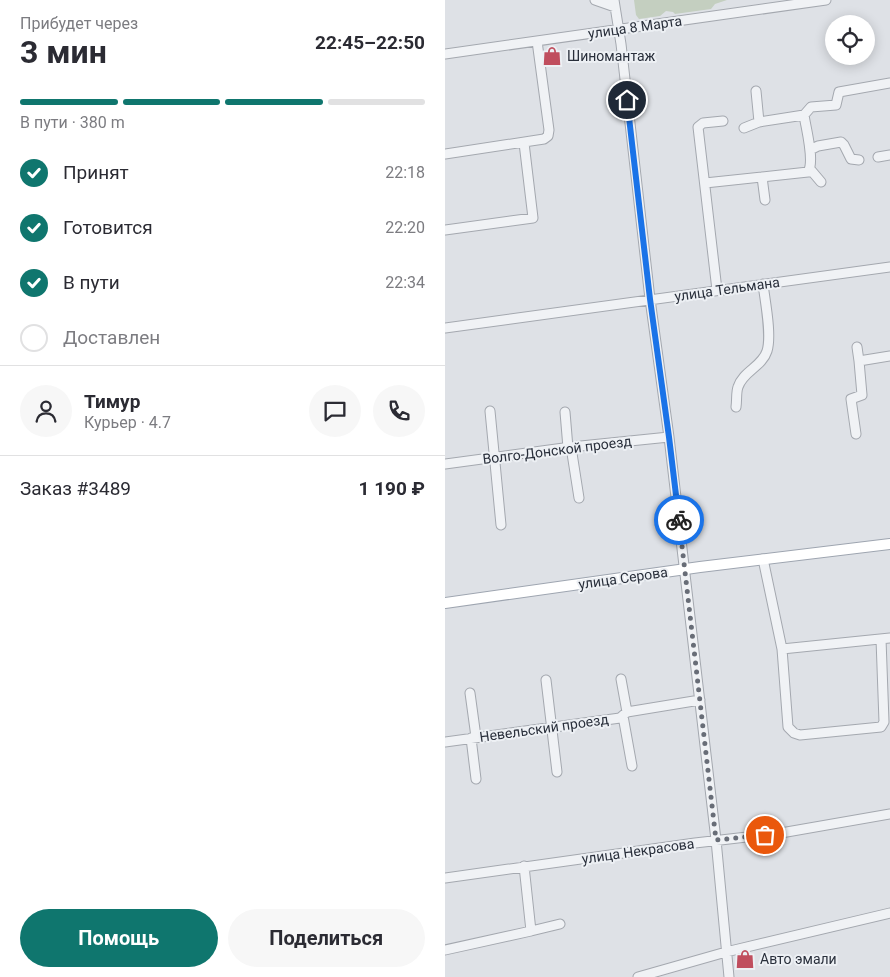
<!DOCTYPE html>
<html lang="ru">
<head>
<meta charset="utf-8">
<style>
	:root { --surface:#fff; --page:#f7f7f7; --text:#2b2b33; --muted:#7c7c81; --line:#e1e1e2; --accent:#0f766e }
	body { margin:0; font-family:Roboto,sans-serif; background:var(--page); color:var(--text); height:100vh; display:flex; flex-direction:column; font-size:19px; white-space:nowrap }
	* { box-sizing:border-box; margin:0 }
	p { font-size:16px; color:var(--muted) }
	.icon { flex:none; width:28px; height:28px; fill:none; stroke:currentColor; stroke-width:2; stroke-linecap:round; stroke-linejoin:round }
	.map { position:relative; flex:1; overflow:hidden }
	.side { display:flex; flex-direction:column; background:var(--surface); width:445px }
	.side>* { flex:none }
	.controls { position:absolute; left:380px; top:15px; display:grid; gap:10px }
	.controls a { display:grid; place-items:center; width:50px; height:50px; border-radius:50%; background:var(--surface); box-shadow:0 2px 12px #0003; font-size:25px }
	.pin { position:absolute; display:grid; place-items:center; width:42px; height:42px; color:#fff; margin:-21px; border:2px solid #fff; border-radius:50%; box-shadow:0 1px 5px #0007 }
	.courier { position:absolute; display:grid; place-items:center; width:50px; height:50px; margin:-25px; border:4px solid #1a73e8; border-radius:50%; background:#fff; color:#222; box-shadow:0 1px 6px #0007 }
	.headline em { font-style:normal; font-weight:700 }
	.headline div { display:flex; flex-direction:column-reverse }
	.headline { display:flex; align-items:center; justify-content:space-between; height:85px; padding:0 20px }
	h1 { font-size:32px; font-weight:700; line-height:38px }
	.bar { display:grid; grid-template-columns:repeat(4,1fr); gap:8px 5px; align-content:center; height:60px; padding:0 20px }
	.bar i { height:6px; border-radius:4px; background:var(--line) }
	.bar .selected { background:var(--accent) }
	.bar p { grid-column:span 4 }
	.line { display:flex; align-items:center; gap:12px; padding:0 20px; border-top:1px solid var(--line) }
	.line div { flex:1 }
	.round { display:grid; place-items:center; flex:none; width:52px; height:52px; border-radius:26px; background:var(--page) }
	ol { padding:0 20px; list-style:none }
	li { display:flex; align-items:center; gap:15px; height:55px }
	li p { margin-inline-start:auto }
	li .icon { padding:5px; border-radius:50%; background:var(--accent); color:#fff; stroke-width:4 }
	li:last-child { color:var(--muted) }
	li i { width:28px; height:28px; border:2px solid var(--line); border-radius:50% }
	.cta { display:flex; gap:10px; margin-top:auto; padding:10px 20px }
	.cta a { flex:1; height:58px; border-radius:30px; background:var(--accent); color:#fff; font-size:20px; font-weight:700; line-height:58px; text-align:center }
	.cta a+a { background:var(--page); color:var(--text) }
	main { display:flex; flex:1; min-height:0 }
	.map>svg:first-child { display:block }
	.green { fill:#c4cfc0 }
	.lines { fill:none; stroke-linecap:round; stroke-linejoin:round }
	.minor-casing { stroke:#a4a8af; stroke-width:11 }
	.major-casing { stroke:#9ea5b0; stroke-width:12 }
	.minor { stroke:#f0f2f5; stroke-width:9 }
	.major { stroke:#fff; stroke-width:10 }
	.done { stroke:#686d77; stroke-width:5; stroke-dasharray:0 9 }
	.route { stroke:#1a73e8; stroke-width:6 }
	.labels { text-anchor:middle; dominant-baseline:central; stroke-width:4; stroke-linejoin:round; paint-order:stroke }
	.street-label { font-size:14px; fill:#292f3b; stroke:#edf0f4 }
	.poi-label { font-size:14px; fill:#292f3b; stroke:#edf0f4; text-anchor:start }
</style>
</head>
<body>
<main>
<section class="side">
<div class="headline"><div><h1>3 мин</h1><p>Прибудет через</p></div><em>22:45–22:50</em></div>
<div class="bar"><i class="selected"></i><i class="selected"></i><i class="selected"></i><i></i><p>В пути · 380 m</p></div>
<ol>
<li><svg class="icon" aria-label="check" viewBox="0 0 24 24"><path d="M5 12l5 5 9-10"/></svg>Принят<p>22:18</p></li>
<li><svg class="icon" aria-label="check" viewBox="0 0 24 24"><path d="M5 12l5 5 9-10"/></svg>Готовится<p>22:20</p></li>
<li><svg class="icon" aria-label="check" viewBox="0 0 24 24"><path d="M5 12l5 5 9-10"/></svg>В пути<p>22:34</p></li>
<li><i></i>Доставлен</li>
</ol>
<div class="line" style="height:90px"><a class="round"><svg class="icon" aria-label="person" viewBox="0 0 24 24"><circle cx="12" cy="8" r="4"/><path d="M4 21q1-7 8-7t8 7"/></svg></a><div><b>Тимур</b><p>Курьер · 4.7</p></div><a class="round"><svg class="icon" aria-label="chat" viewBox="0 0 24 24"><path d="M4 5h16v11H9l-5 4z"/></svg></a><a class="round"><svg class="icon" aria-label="phone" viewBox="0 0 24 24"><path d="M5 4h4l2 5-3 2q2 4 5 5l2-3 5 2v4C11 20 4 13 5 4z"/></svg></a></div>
<div class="line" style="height:65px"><div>Заказ #3489</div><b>1 190 ₽</b></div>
<div class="cta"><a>Помощь</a><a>Поделиться</a></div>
</section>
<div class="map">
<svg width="445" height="977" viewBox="0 0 445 977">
	<rect width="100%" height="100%" fill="#dee1e6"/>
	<path class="green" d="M 189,0 L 282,0 L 270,4 L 266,9 L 230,14 L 228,12 L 221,11 L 215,16 L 194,19 L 191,15 Z"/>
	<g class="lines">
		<g class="minor-casing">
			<path id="minor" d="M 150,0 L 170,7
				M 169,0 L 176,44 L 205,299 L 224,437 L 271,840 L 284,977
				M 0,54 L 381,0
				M 311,91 L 314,122
				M 299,128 L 314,122 L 359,115 L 366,107 L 391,105 L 394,92 L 445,83
				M 365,150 L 373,146 L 396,142 L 399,145 L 406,159 L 414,160
				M 0,154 L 99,139 L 103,136 L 104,130 L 92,41
				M 433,157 L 445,155
				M 365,169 L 376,182
				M 317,177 L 320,200
				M 260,183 L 363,172 C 370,161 361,129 359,115
				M 0,230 L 88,218 L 79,143
				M 272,290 L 253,127 L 258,123 L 278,121
				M 0,328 L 445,267
				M 412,347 L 414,361
				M 291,407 C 292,401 291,392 293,387 C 298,371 317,367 322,351 C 327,335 320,301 318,284
				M 45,411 L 56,525
				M 120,412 L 123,448
				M 411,434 L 406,399 L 417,395 L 414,361 L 445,356
				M 126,447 L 134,498
				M 0,464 L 126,447 L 224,437
				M 318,559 L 337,649 L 343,727 L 349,733 L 355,735 L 436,727 L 439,722 L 436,639
				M 337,649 L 445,638
				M 176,679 L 182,712
				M 101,680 L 112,772
				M 25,693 L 31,737
				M 178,716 L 187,766
				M 26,738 L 31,779
				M 0,742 L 175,718 L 182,712 L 255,700
				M 0,878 L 250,843 L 336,833 L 445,814
				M 86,931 L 115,924
				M 0,950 L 86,931 L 79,866
				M 193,977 L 281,952 L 445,913"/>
		</g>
		<g class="major-casing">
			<path id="major" d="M 0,603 L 255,567 L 445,544"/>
		</g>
		<use href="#minor" class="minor"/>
		<use href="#major" class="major"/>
	</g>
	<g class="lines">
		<path class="done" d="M 234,520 L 271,840 L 320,835"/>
		<path class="route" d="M 182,100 L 205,299 L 224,437 L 234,520"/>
	</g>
	<defs>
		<g id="shop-bare" transform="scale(1.5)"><path d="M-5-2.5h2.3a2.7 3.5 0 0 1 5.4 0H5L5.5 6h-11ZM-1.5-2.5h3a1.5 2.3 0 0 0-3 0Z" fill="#c04e5e" stroke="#edf0f4" stroke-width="2.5" paint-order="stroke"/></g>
	</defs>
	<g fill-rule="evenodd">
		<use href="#shop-bare" x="107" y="56"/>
		<use href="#shop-bare" x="300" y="959"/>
	</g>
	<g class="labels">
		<g class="street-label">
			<text transform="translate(190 27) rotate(-8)">улица 8 Марта</text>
			<text transform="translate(282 289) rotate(-8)">улица Тельмана</text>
			<text transform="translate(112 450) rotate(-7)">Волго-Донской проезд</text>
			<text transform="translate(178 578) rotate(-8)">улица Серова</text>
			<text transform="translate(99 728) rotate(-8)">Невельский проезд</text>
			<text transform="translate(193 851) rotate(-8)">улица Некрасова</text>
		</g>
		<g class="poi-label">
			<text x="122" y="56">Шиномантаж</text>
			<text x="315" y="959">Авто эмали</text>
		</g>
	</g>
</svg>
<div class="controls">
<a><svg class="icon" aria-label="locate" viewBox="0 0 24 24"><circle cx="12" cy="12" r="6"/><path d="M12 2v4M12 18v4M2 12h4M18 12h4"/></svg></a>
</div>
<div class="pin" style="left:320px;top:835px;background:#ea580c"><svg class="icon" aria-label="bag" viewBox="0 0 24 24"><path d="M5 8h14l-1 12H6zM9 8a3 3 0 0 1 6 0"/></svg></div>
<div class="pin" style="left:182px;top:100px;background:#1f2937"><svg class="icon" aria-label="home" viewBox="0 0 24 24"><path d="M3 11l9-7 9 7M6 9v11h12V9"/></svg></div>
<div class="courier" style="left:234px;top:520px"><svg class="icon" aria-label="bike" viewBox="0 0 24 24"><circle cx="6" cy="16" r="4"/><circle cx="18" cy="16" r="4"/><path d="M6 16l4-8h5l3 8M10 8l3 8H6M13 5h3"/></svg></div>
</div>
</main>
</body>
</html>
